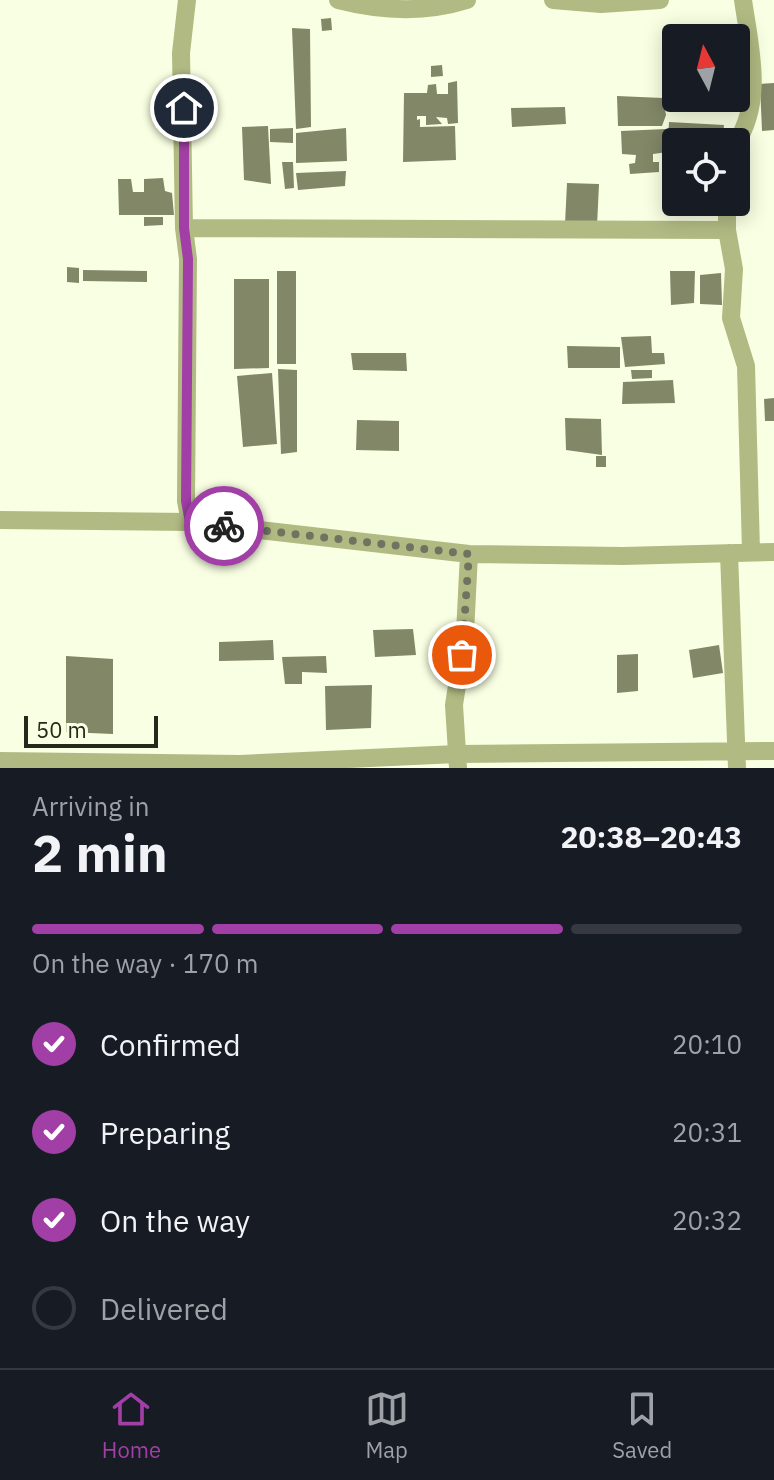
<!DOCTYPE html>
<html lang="en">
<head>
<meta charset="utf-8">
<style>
	:root { --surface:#171b24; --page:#20242c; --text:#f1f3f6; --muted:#9ea1a6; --line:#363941; --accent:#a13fa6 }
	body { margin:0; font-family:"IBM Plex Sans",sans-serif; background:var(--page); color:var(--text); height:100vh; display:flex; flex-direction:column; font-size:30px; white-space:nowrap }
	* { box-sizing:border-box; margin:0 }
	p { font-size:26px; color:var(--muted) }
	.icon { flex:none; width:44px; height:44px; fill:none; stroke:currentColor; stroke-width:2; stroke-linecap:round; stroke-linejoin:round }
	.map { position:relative; height:768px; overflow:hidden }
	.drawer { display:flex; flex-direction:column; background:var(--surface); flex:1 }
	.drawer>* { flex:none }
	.needle { width:52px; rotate:353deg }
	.controls { position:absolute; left:662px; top:24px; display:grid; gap:16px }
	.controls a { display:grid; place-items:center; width:88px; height:88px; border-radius:8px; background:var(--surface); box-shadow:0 4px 20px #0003; font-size:40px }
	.scale { position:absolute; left:24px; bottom:20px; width:134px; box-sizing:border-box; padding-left:8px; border:4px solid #25281a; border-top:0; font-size:22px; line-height:28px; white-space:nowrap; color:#25281a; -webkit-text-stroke:6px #f9ffe2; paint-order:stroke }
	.pin { position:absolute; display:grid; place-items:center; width:68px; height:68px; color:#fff; margin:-34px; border:4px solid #fff; border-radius:50%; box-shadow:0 2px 8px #0007 }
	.courier { position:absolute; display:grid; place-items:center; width:80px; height:80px; margin:-40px; border:6px solid #a13fa6; border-radius:50%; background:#fff; color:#222; box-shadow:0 2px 10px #0007 }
	.head em { font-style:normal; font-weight:700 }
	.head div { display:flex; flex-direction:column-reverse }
	.head { display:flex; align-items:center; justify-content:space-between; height:136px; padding:0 32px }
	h1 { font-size:52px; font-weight:700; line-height:60px }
	.bar { display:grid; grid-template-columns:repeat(4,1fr); gap:12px 8px; align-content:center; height:96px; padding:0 32px }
	.bar i { height:10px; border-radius:6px; background:var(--line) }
	.bar .current { background:var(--accent) }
	.bar p { grid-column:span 4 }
	ol { padding:0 32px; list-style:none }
	li { display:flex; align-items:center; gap:24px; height:88px }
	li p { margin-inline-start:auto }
	li .icon { padding:8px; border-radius:50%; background:var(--accent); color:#fff; stroke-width:4 }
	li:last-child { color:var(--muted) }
	li i { width:44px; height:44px; border:4px solid var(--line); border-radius:50% }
	.tab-bar { display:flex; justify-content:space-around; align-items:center; height:112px; border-top:2px solid var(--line); background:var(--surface); font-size:22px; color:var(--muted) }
	.tab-bar a { display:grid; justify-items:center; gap:4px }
	.tab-bar .current { color:var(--accent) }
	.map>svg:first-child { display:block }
	.building { fill:#828767 }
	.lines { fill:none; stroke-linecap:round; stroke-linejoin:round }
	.street { stroke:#b1ba83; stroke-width:18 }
	.done { stroke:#6f7360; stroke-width:8; stroke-dasharray:0 14.4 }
	.route { stroke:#a13fa6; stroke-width:10 }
</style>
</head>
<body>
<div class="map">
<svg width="774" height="768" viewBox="0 0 774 768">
	<rect width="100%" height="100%" fill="#f9ffe2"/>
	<path class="building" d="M 331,18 L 332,30 L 322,31 L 321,19 Z
		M 292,28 L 310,29 L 311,127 L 296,129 Z
		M 442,65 L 443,76 L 431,77 L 431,66 Z
		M 457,81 L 458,123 L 448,124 L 447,118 L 436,117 L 442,124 L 426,125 L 426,116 L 417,116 L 417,120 L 420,119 L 420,127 L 455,126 L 456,160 L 403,162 L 404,93 L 427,93 L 428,85 L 436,84 L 437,94 L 448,94 L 448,83 Z
		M 774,83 L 774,130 L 762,131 L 760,84 Z
		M 617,96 L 663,98 L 666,115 L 662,126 L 618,126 Z
		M 565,107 L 566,124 L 512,127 L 511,108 Z
		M 669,122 L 724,125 L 723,139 L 668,139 Z
		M 268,126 L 271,184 L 244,180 L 242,127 Z
		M 293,128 L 293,143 L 270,142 L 270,129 Z
		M 346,128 L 347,161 L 296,163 L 296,133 Z
		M 666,129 L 668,152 L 653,154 L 653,162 L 659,162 L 659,172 L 630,174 L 629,164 L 635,163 L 636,155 L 622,154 L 621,131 Z
		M 282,162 L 293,162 L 294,188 L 285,189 Z
		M 664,162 L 673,162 L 673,173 L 664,173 Z
		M 346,171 L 345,186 L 298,190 L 296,173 Z
		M 163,178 L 165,191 L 172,193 L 174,215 L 119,215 L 118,179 L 131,179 L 133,192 L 144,192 L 144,179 Z
		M 567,183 L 599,184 L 597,226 L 565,224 Z
		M 144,217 L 163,217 L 163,225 L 144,226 Z
		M 67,267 L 79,268 L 79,283 L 67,282 Z
		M 83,270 L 147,271 L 147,282 L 83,281 Z
		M 277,271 L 296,271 L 296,364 L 277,364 Z
		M 670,271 L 695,271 L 694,303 L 671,305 Z
		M 721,273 L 722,305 L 700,304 L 700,275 Z
		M 234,279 L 269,279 L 269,368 L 234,369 Z
		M 651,336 L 652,353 L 664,353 L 665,364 L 625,367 L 621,337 Z
		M 567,346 L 620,347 L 620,368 L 568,368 Z
		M 351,353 L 406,353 L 407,371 L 353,370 Z
		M 278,369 L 297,370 L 297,452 L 281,454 Z
		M 631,370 L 652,370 L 652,378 L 632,379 Z
		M 272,373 L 277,444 L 243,447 L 237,376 Z
		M 673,380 L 675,403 L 622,404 L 623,382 Z
		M 774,398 L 774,421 L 765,421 L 764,399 Z
		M 565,418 L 601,419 L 602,455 L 566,450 Z
		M 357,420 L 399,421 L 399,451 L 356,450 Z
		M 596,456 L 606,456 L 606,467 L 596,467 Z
		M 413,629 L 416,655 L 375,657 L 373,630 Z
		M 273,640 L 274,660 L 219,661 L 219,642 Z
		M 719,645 L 723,673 L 693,678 L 689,650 Z
		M 638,654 L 638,691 L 617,693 L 617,655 Z
		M 66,656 L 113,659 L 113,734 L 66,732 Z
		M 326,656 L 327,673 L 302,672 L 302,684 L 285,684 L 282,657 Z
		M 372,685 L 371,728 L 326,730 L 325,686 Z"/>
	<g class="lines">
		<path class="street" d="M 187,0 L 181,53 L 184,228 L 188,259 L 186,501 L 190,522
			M 338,0 C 381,11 426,13 467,0
			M 553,0 L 601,4 L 660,0
			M 736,143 C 764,100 750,48 743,0
			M 727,202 L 727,230 L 734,269 L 731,318 L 746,366 L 751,551
			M 184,228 L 727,230
			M 0,520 L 190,522 L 469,554 L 623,556 L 774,552
			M 729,553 L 737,768
			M 0,761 L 240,764 L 457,754 L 774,751
			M 458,768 L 454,705 L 465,633 L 469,554"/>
	</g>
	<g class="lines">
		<path class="done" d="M 224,526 L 469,554 L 462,655"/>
		<path class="route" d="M 184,108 L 184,228 L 188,259 L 186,501 L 190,522 L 224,526"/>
	</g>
</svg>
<div class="controls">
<a><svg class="needle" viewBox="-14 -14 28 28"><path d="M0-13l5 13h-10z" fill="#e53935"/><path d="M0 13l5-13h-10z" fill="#9ea1a6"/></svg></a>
<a><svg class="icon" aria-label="locate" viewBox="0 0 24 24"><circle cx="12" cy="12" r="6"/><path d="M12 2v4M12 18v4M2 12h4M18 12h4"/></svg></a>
</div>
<div class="scale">50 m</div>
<div class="pin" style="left:462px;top:655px;background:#ea580c"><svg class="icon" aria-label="bag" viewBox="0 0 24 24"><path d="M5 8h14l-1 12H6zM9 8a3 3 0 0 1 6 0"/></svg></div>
<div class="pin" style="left:184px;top:108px;background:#1f2937"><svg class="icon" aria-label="home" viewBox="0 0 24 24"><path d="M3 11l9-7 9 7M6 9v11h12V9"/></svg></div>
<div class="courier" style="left:224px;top:526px"><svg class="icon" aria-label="bike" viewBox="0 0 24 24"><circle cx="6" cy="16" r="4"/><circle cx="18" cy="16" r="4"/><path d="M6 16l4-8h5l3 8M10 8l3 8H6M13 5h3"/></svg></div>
</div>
<section class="drawer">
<div class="head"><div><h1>2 min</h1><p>Arriving in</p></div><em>20:38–20:43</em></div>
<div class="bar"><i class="current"></i><i class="current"></i><i class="current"></i><i></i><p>On the way · 170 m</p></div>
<ol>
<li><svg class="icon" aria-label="check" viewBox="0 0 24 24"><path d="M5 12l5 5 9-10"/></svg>Confirmed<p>20:10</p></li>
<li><svg class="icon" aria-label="check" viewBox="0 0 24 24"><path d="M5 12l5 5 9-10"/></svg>Preparing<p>20:31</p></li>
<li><svg class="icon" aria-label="check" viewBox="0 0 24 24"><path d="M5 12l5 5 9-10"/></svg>On the way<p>20:32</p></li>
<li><i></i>Delivered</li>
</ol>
</section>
<nav class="tab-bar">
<a class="current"><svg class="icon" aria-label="home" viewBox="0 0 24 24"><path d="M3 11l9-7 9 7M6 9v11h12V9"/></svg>Home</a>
<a><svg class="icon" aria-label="map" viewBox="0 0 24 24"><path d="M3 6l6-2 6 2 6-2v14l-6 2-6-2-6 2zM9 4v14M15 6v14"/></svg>Map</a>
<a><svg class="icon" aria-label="saved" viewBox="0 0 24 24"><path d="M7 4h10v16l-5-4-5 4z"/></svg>Saved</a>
</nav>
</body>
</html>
